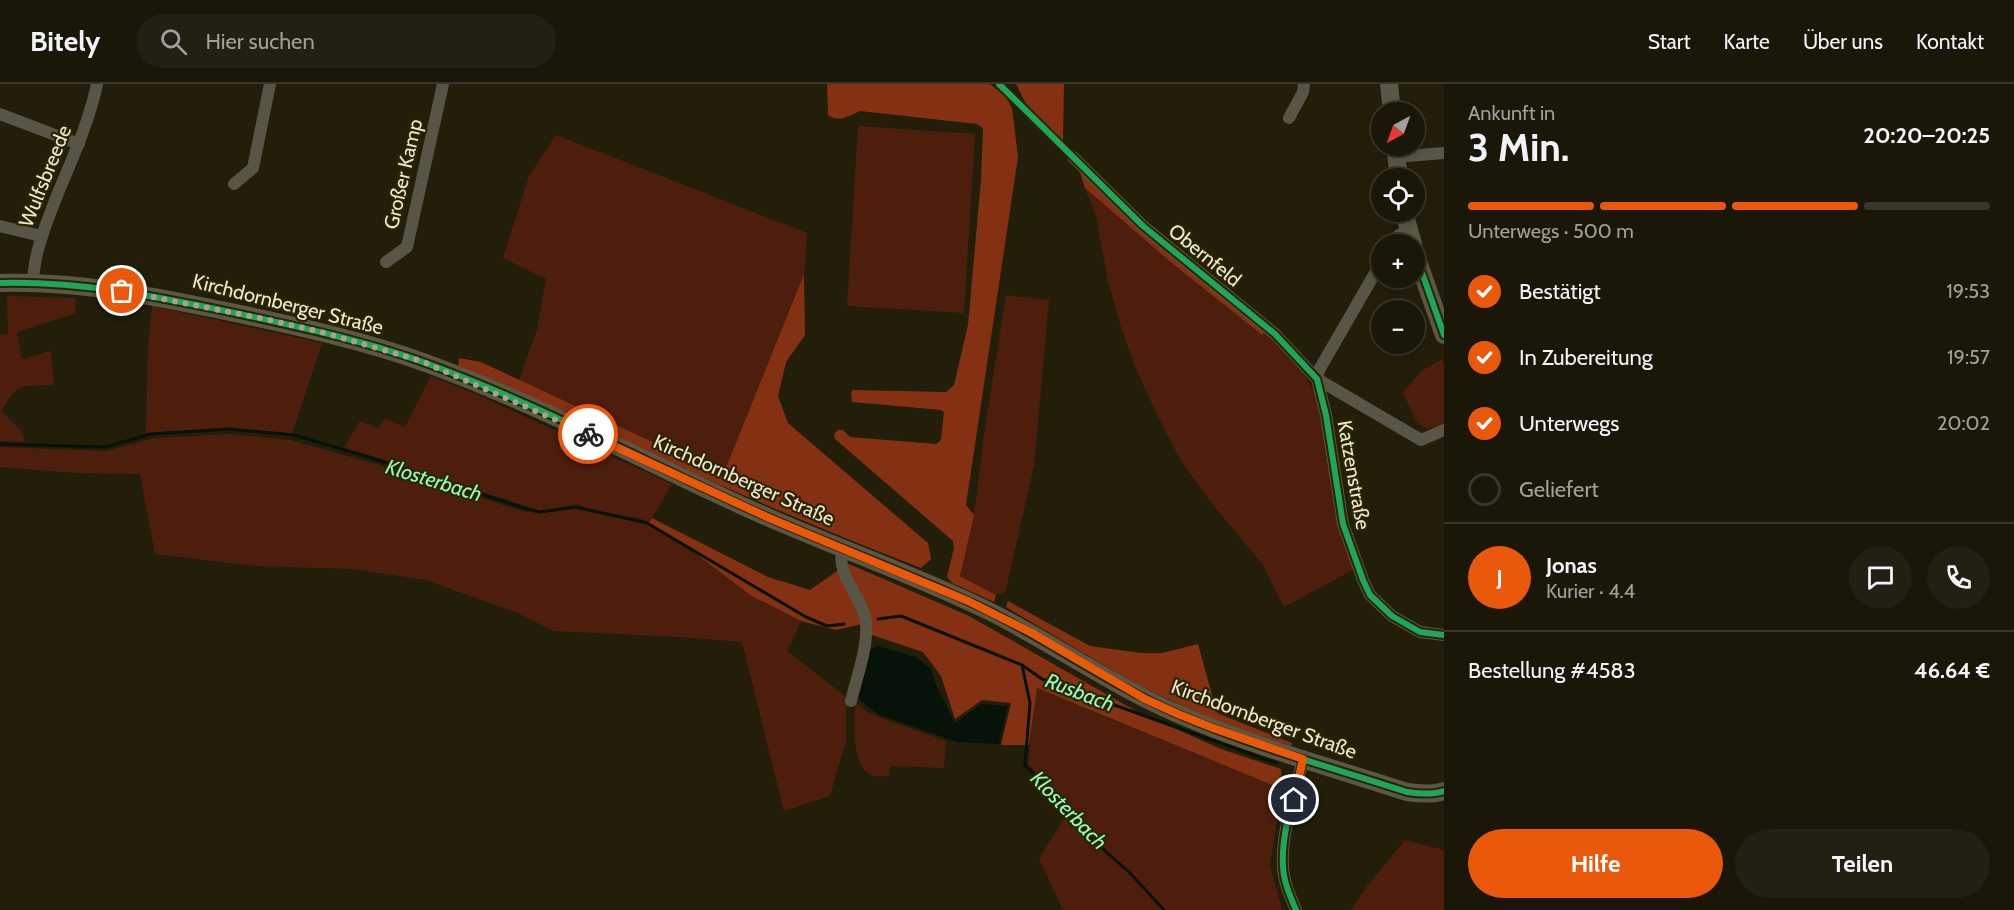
<!DOCTYPE html>
<html lang="de">
<head>
<meta charset="utf-8">
<style>
	:root { --surface:#1a1608; --page:#231f12; --text:#f1f3f6; --muted:#9f9f9c; --line:#383529; --accent:#ea580c }
	body { margin:0; font-family:Cabin,sans-serif; background:var(--page); color:var(--text); height:100vh; display:flex; flex-direction:column; font-size:22px; white-space:nowrap }
	* { box-sizing:border-box; margin:0 }
	p { font-size:20px; color:var(--muted) }
	.icon { flex:none; width:33px; height:33px; fill:none; stroke:currentColor; stroke-width:2; stroke-linecap:round; stroke-linejoin:round }
	.map { position:relative; flex:1; overflow:hidden }
	.drawer { display:flex; flex-direction:column; background:var(--surface); width:570px }
	.drawer>* { flex:none }
	.needle { width:39px; rotate:221deg }
	.tools { position:absolute; left:1371px; top:18px; display:grid; gap:12px }
	.tools a { display:grid; place-items:center; width:54px; height:54px; border-radius:50%; background:var(--surface); box-shadow:0 3px 9px #0003,0 0 0 2px var(--line); font-size:30px }
	.pin { position:absolute; display:grid; place-items:center; width:51px; height:51px; color:#fff; margin:-26px; border:3px solid #fff; border-radius:50%; box-shadow:0 2px 6px #0007 }
	.courier { position:absolute; display:grid; place-items:center; width:60px; height:60px; margin:-30px; border:4px solid #ea580c; border-radius:50%; background:#fff; color:#222; box-shadow:0 2px 8px #0007 }
	.head em { font-style:normal; font-weight:700 }
	.head div { display:flex; flex-direction:column-reverse }
	.head { display:flex; align-items:center; justify-content:space-between; height:102px; padding:0 24px }
	h1 { font-size:39px; font-weight:700; line-height:45px }
	.bar { display:grid; grid-template-columns:repeat(4,1fr); gap:9px 6px; align-content:center; height:72px; padding:0 24px }
	.bar i { height:8px; border-radius:4px; background:var(--line) }
	.bar .active { background:var(--accent) }
	.bar p { grid-column:span 4 }
	.line { display:flex; align-items:center; gap:15px; padding:0 24px; border-top:2px solid var(--line) }
	.line div { flex:1 }
	.round { display:grid; place-items:center; flex:none; width:63px; height:63px; border-radius:32px; background:var(--page) }
	ol { padding:0 24px; list-style:none }
	li { display:flex; align-items:center; gap:18px; height:66px }
	li p { margin-inline-start:auto }
	li .icon { padding:6px; border-radius:50%; background:var(--accent); color:#fff; stroke-width:4 }
	li:last-child { color:var(--muted) }
	li i { width:33px; height:33px; border:3px solid var(--line); border-radius:50% }
	.cta { display:flex; gap:12px; margin-top:auto; padding:12px 24px }
	.cta a { flex:1; height:69px; border-radius:36px; background:var(--accent); color:#fff; font-size:24px; font-weight:700; line-height:69px; text-align:center }
	.cta a+a { background:var(--page); color:var(--text) }
	header { display:flex; align-items:center; gap:36px; box-sizing:border-box; height:84px; padding:0 30px; background:var(--surface); border-bottom:2px solid var(--line) }
	header strong { font-size:28px }
	nav { display:flex; gap:33px; margin-inline-start:auto; font-size:21px }
	.search { width:420px; height:54px; background:var(--page); display:flex; align-items:center; gap:15px; box-sizing:border-box; padding:0 21px; border-radius:33px; color:var(--muted); font-size:22px }
	main { display:flex; flex:1; min-height:0 }
	.map>svg:first-child { display:block }
	.green { fill:#4e1e0d }
	.forest { fill:#843113 }
	.water { fill:#071209 }
	.lines { fill:none; stroke-linecap:round; stroke-linejoin:round }
	.stream { stroke:#071209; stroke-width:3 }
	.street { stroke:#585546; stroke-width:12 }
	.secondary { stroke:#5a5746; stroke-width:18 }
	.cycleway-casing { stroke:#2c2400; stroke-width:10 }
	.cycleway { stroke:#20a55d; stroke-width:6 }
	.done { stroke:#a6a28e; stroke-width:6; stroke-dasharray:0 10.8 }
	.route { stroke:#ea580c; stroke-width:8 }
	.labels { text-anchor:middle; dominant-baseline:central; stroke-width:4.5; stroke-linejoin:round; paint-order:stroke }
	.street-label { font-size:20px; fill:#ede9d5; stroke:#2c2400 }
	.water-label { font-size:21px; font-style:italic; fill:#90fcbf; stroke:#2c2400 }
</style>
</head>
<body>
<header>
<strong>Bitely</strong>
<div class="search"><svg class="icon" aria-label="search" viewBox="0 0 24 24"><circle cx="10" cy="10" r="6"/><path d="M15 15l6 6"/></svg>Hier suchen</div>
<nav><a>Start</a><a>Karte</a><a>Über uns</a><a>Kontakt</a></nav>
</header>
<main>
<div class="map">
<svg width="1444" height="826" viewBox="0 0 1444 826">
	<rect width="100%" height="100%" fill="#221e0a"/>
	<path class="green" d="M 858,42 L 975,50 L 964,229 L 847,222 Z
		M 556,51 L 807,149 L 804,190 L 723,391 L 519,296 L 537,246 L 546,195 L 503,174 L 529,92 Z
		M 1085,104 L 1173,180 L 1262,251 L 1266,246 L 1300,281 L 1316,311 L 1353,486 L 1284,523 L 1263,481 L 1213,421 L 1181,377 L 1157,331 L 1134,280 L 1120,240 L 1108,197 L 1096,132 Z
		M 1006,211 L 1049,216 L 1034,382 L 1006,505 L 1004,509 L 996,511 L 960,492 L 976,417 L 985,344 Z
		M 7,212 L 75,214 L 76,229 L 17,248 L 22,275 L 51,267 L 54,301 C 22,302 18,298 1,327 L 23,349 L 25,358 L 0,357 L 0,251 L 8,250 Z
		M 152,222 L 322,259 L 292,350 L 230,344 L 146,349 L 148,264 Z
		M 1442,275 L 1444,281 L 1444,340 L 1427,345 L 1417,338 L 1403,309 L 1420,288 Z
		M 431,292 L 478,311 L 672,400 L 649,439 L 642,435 L 587,425 L 579,420 L 541,427 L 371,372 L 343,365 L 360,337 L 378,344 L 385,334 L 405,343 Z
		M 231,350 L 290,356 L 369,378 L 528,429 L 528,426 L 540,430 L 577,423 L 648,440 L 696,471 L 750,511 L 801,537 L 787,567 L 845,612 L 846,616 L 846,657 L 830,712 L 784,727 L 742,558 L 681,553 L 553,547 L 518,529 L 426,496 L 353,485 L 255,482 L 155,470 L 140,390 L 76,389 L 0,383 L 0,363 L 106,367 L 154,354 Z
		M 1036,604 L 1282,705 L 1270,780 L 1282,826 L 1063,826 L 1039,775 L 1070,724 L 1028,680 Z
		M 855,618 L 870,630 L 946,657 L 944,684 L 890,682 L 889,692 C 884,692 879,693 874,692 C 850,686 855,637 855,618 Z
		M 1405,756 L 1444,766 L 1444,826 L 1351,826 L 1368,801 Z"/>
	<path class="forest" d="M 827,0 L 990,0 L 1006,13 L 1012,24 L 1018,73 L 966,421 L 974,431 L 960,492 L 996,511 L 994,518 L 952,499 L 947,493 L 954,464 L 953,457 L 835,355 L 834,350 L 838,346 L 843,346 L 850,353 L 936,360 L 941,356 L 944,328 L 941,326 L 852,318 L 851,308 L 853,306 L 946,308 L 954,301 L 968,241 L 981,96 L 983,44 L 977,40 L 860,27 C 849,32 839,39 828,31 Z
		M 1016,0 L 1064,0 L 1063,57 L 1026,20 Z
		M 1080,88 L 1083,88 L 1266,246 L 1262,251 L 1173,180 L 1085,104 Z
		M 804,190 L 805,251 L 786,278 L 778,312 L 788,339 L 928,459 L 931,475 L 921,484 C 764,424 611,352 458,283 L 459,274 L 481,278 L 723,391 Z
		M 652,434 L 768,493 L 810,506 L 840,485 L 862,540 L 836,546 L 801,537 L 750,511 L 696,470 L 648,440 Z
		M 849,480 L 969,532 L 1136,627 L 1221,665 L 1281,685 L 1282,705 L 1037,604 L 1029,661 L 1001,661 L 1011,619 L 982,616 L 955,635 L 941,592 L 923,568 L 872,551 L 846,482 Z
		M 1008,517 L 1090,562 L 1141,569 L 1162,569 L 1198,560 L 1217,629 L 1292,659 L 1291,662 L 1215,638 L 1182,622 L 1132,598 L 1006,523 Z"/>
	<path class="water" d="M 877,562 L 916,573 L 931,585 L 936,601 L 955,639 L 981,620 L 1008,622 L 999,660 L 957,658 L 879,631 L 857,614 L 870,566 Z"/>
	<g class="lines">
		<path class="stream" d="M 0,360 L 106,363 L 151,350 L 230,345 L 294,351 L 369,373 L 530,426 L 540,428 L 575,423 L 647,439 L 806,533 L 827,542 L 844,540
			M 878,535 L 901,532 L 1022,581 L 1030,619 L 1025,681 L 1094,757 L 1130,789 L 1164,826
			M 1022,581 L 1042,595 L 1276,679"/>
		<path class="street" d="M 0,30 L 79,60
			M 1289,34 L 1303,8 L 1304,0
			M 1073,73 L 1143,142 L 1275,250 L 1317,295 L 1421,356 L 1444,346
			M 1396,73 L 1444,69
			M 234,100 L 253,84 L 270,0
			M 0,142 L 41,152
			M 1392,160 L 1398,152 L 1408,145
			M 1382,177 L 1319,286 L 1317,295 L 1326,331 L 1343,440 L 1363,496 L 1370,511 L 1392,532 L 1420,548 L 1444,551
			M 386,178 L 407,163 L 443,0
			M 33,198 C 34,167 47,138 58,109 C 73,73 89,38 97,0
			M 843,465 C 834,490 864,514 866,539 C 868,564 857,592 851,617
			M 1296,826 C 1290,812 1283,796 1283,781 C 1281,747 1296,707 1303,675"/>
		<path class="secondary" d="M 1389,0 L 1392,28
			M 1395,62 L 1399,94
			M 1404,128 L 1413,160
			M 1414,166 L 1444,251
			M 0,199 C 84,197 158,213 240,230 C 300,243 365,257 423,278 C 534,318 640,375 747,424 C 828,461 912,489 991,528 C 1054,560 1113,602 1178,630 C 1251,662 1331,683 1407,708 C 1420,710 1432,711 1444,707"/>
		<g class="cycleway-casing">
			<path id="cycleway" d="M 999,0 L 1143,142 L 1275,250 L 1317,295 L 1326,331 L 1343,440 L 1363,496 L 1370,511 L 1392,532 L 1420,548 L 1444,551
				M 1414,166 L 1444,251
				M 0,199 C 84,197 158,213 240,230 C 300,243 365,257 423,278 C 534,318 640,375 747,424 C 828,461 912,489 991,528 C 1054,560 1113,602 1178,630 C 1251,662 1331,683 1407,708 C 1420,710 1432,711 1444,707
				M 1296,826 C 1290,812 1283,796 1283,781 C 1281,747 1296,707 1303,675"/>
		</g>
		<use href="#cycleway" class="cycleway"/>
	</g>
	<g class="lines">
		<path class="done" d="M 122,207 L 265,235 L 325,249 L 421,277 L 588,350"/>
		<path class="route" d="M 588,350 L 769,434 L 968,517 L 1032,549 L 1145,615 L 1178,630 L 1213,644 L 1303,675 L 1294,716"/>
	</g>
	<g class="labels">
		<g class="street-label">
			<text transform="translate(403 90) rotate(-77)">Großer Kamp</text>
			<text transform="translate(45 92) rotate(-68)">Wulfsbreede</text>
			<text transform="translate(1205 171) rotate(39)">Obernfeld</text>
			<text transform="translate(288 220) rotate(14)">Kirchdornberger Straße</text>
			<text transform="translate(1354 391) rotate(80)">Katzenstraße</text>
			<text transform="translate(744 396) rotate(24)">Kirchdornberger Straße</text>
			<text transform="translate(1264 635) rotate(20)">Kirchdornberger Straße</text>
		</g>
		<g class="water-label">
			<text transform="translate(434 396) rotate(17)">Klosterbach</text>
			<text transform="translate(1080 608) rotate(21)">Rusbach</text>
			<text transform="translate(1069 726) rotate(46)">Klosterbach</text>
		</g>
	</g>
</svg>
<div class="tools">
<a><svg class="needle" viewBox="-14 -14 28 28"><path d="M0-13l5 13h-10z" fill="#e53935"/><path d="M0 13l5-13h-10z" fill="#9f9f9c"/></svg></a>
<a><svg class="icon" aria-label="locate" viewBox="0 0 24 24"><circle cx="12" cy="12" r="6"/><path d="M12 2v4M12 18v4M2 12h4M18 12h4"/></svg></a>
<a>+</a>
<a>−</a>
</div>
<div class="pin" style="left:122px;top:207px;background:#ea580c"><svg class="icon" aria-label="bag" viewBox="0 0 24 24"><path d="M5 8h14l-1 12H6zM9 8a3 3 0 0 1 6 0"/></svg></div>
<div class="pin" style="left:1294px;top:716px;background:#1f2937"><svg class="icon" aria-label="home" viewBox="0 0 24 24"><path d="M3 11l9-7 9 7M6 9v11h12V9"/></svg></div>
<div class="courier" style="left:588px;top:350px"><svg class="icon" aria-label="bike" viewBox="0 0 24 24"><circle cx="6" cy="16" r="4"/><circle cx="18" cy="16" r="4"/><path d="M6 16l4-8h5l3 8M10 8l3 8H6M13 5h3"/></svg></div>
</div>
<section class="drawer">
<div class="head"><div><h1>3 Min.</h1><p>Ankunft in</p></div><em>20:20–20:25</em></div>
<div class="bar"><i class="active"></i><i class="active"></i><i class="active"></i><i></i><p>Unterwegs · 500 m</p></div>
<ol>
<li><svg class="icon" aria-label="check" viewBox="0 0 24 24"><path d="M5 12l5 5 9-10"/></svg>Bestätigt<p>19:53</p></li>
<li><svg class="icon" aria-label="check" viewBox="0 0 24 24"><path d="M5 12l5 5 9-10"/></svg>In Zubereitung<p>19:57</p></li>
<li><svg class="icon" aria-label="check" viewBox="0 0 24 24"><path d="M5 12l5 5 9-10"/></svg>Unterwegs<p>20:02</p></li>
<li><i></i>Geliefert</li>
</ol>
<div class="line" style="height:108px"><b class="round" style="background:var(--accent);color:#fff">J</b><div><b>Jonas</b><p>Kurier · 4.4</p></div><a class="round"><svg class="icon" aria-label="chat" viewBox="0 0 24 24"><path d="M4 5h16v11H9l-5 4z"/></svg></a><a class="round"><svg class="icon" aria-label="phone" viewBox="0 0 24 24"><path d="M5 4h4l2 5-3 2q2 4 5 5l2-3 5 2v4C11 20 4 13 5 4z"/></svg></a></div>
<div class="line" style="height:78px"><div>Bestellung #4583</div><b>46.64 €</b></div>
<div class="cta"><a>Hilfe</a><a>Teilen</a></div>
</section>
</main>
</body>
</html>
